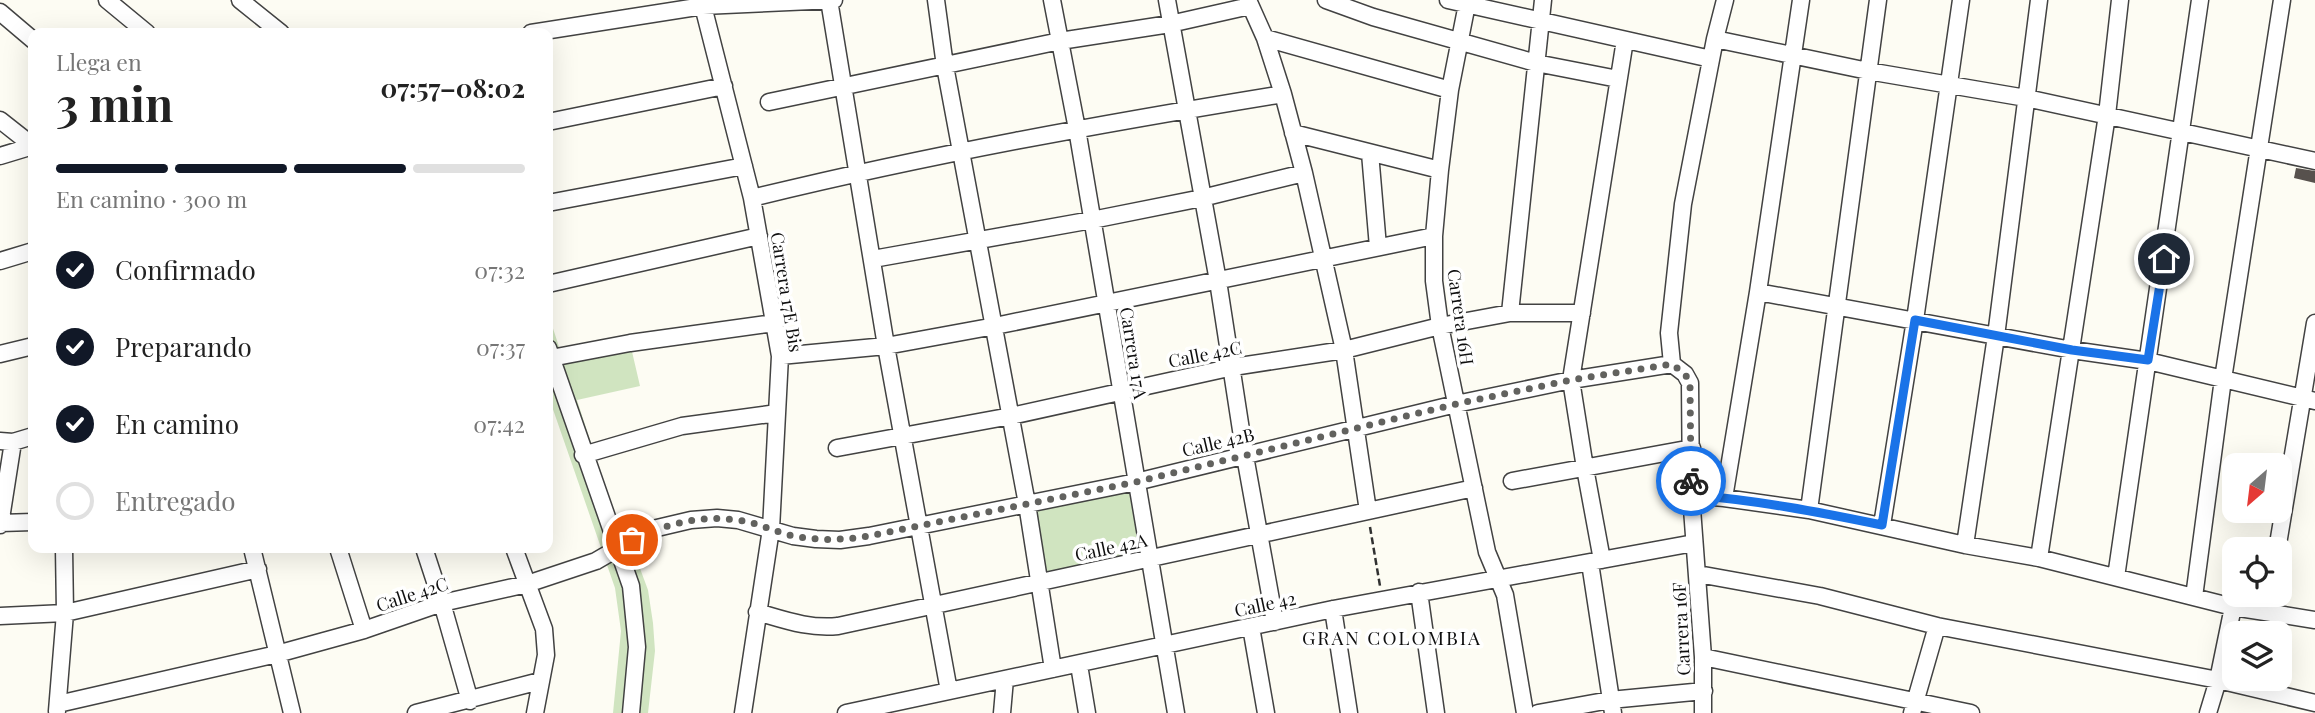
<!DOCTYPE html>
<html lang="es">
<head>
<meta charset="utf-8">
<style>
	:root { --surface:#fff; --page:#f6f6f6; --text:#222; --muted:#767676; --line:#e0e0e0; --accent:#111827 }
	body { margin:0; font-family:"Playfair Display",serif; background:var(--page); color:var(--text); height:100vh; display:flex; flex-direction:column; font-size:26px; white-space:nowrap }
	* { box-sizing:border-box; margin:0 }
	p { font-size:23px; color:var(--muted) }
	.icon { flex:none; width:38px; height:38px; fill:none; stroke:currentColor; stroke-width:2; stroke-linecap:round; stroke-linejoin:round }
	.map { position:relative; flex:1; overflow:hidden }
	.sheet { position:absolute; left:28px; top:28px; width:525px; height:525px; display:flex; flex-direction:column; background:var(--surface); border-radius:14px; box-shadow:0 7px 28px #0002 }
	.sheet>* { flex:none }
	.needle { width:46px; rotate:208deg }
	.fabs { position:absolute; left:2222px; top:453px; display:grid; gap:14px }
	.fabs a { display:grid; place-items:center; width:70px; height:70px; border-radius:14px; background:var(--surface); box-shadow:0 7px 28px #0002; font-size:35px }
	.pin { position:absolute; display:grid; place-items:center; width:60px; height:60px; color:#fff; margin:-30px; border:4px solid #fff; border-radius:50%; box-shadow:0 2px 7px #0007 }
	.courier { position:absolute; display:grid; place-items:center; width:70px; height:70px; margin:-35px; border:5px solid #1a73e8; border-radius:50%; background:#fff; color:#222; box-shadow:0 2px 9px #0007 }
	.overview em { font-style:normal; font-weight:700 }
	.overview div { display:flex; flex-direction:column-reverse }
	.overview { display:flex; align-items:center; justify-content:space-between; height:119px; padding:0 28px }
	h1 { font-size:46px; font-weight:700; line-height:52px }
	.bar { display:grid; grid-template-columns:repeat(4,1fr); gap:10px 7px; align-content:center; height:84px; padding:0 28px }
	.bar i { height:9px; border-radius:5px; background:var(--line) }
	.bar .selected { background:var(--accent) }
	.bar p { grid-column:span 4 }
	ol { padding:0 28px; list-style:none }
	li { display:flex; align-items:center; gap:21px; height:77px }
	li p { margin-inline-start:auto }
	li .icon { padding:7px; border-radius:50%; background:var(--accent); color:#fff; stroke-width:4 }
	li:last-child { color:var(--muted) }
	li i { width:38px; height:38px; border:4px solid var(--line); border-radius:50% }
	.map>svg:first-child { display:block }
	.green { fill:#d0e4c0 }
	.building { fill:#57514d }
	.lines { fill:none; stroke-linecap:round; stroke-linejoin:round }
	.minor-casing { stroke:#424242; stroke-width:19 }
	.path { stroke:#313131; stroke-width:2.5; stroke-dasharray:7 3.5; stroke-linecap:butt }
	.minor { stroke:#fff; stroke-width:16 }
	.done { stroke:#62625f; stroke-width:7; stroke-dasharray:0 12.6 }
	.route { stroke:#1a73e8; stroke-width:9 }
	.labels { text-anchor:middle; dominant-baseline:central; stroke-width:7; stroke-linejoin:round; paint-order:stroke }
	.street-label { font-size:18px; fill:#0f0f0f; stroke:#fff }
	.neighbourhood-label { font-size:19px; letter-spacing:2px; fill:#0f0f0f; stroke:#fff }
</style>
</head>
<body>
<div class="map">
<svg width="2315" height="713" viewBox="0 0 2315 713">
	<rect width="100%" height="100%" fill="#fdfcf3"/>
	<path class="green" d="M 548,313 L 562,356 L 630,343 L 640,386 L 577,400 L 615,516 L 628,536 L 648,590 L 653,623 L 655,651 L 648,713 L 613,713 L 621,631 L 615,588 L 548,395 Z
		M 1136,482 L 1149,558 L 1040,582 L 1027,504 Z"/>
	<path class="building" d="M 2296,168 L 2315,171 L 2315,183 L 2294,178 Z"/>
	<g class="lines">
		<g class="minor-casing">
			<path id="minor" d="M 107,0 L 147,33
				M 240,0 L 281,33
				M 829,0 L 886,346 L 949,691
				M 936,0 L 945,66 L 1027,504 L 1053,669
				M 1052,0 L 1077,129 L 1176,713
				M 1167,0 L 1218,281 L 1245,456 L 1275,622
				M 1248,0 L 1265,38 L 1283,94 L 1304,173 L 1344,350 L 1368,511
				M 1326,0 L 1373,17 L 1536,63 L 1618,79
				M 1448,0 L 1711,59
				M 1467,4 L 1450,90 L 1440,170 L 1434,236 L 1434,281 L 1440,326 L 1487,552 L 1505,595 L 1525,713
				M 703,6 L 752,198 L 780,356 L 771,529 L 743,713
				M 0,12 L 33,40
				M 531,33 L 703,6 L 834,0
				M 1265,38 L 1450,90
				M 1715,39 L 1868,71 L 2026,98 L 2315,161
				M 769,102 L 1060,41 L 1170,24 L 1250,6
				M 0,120 L 33,146
				M 548,122 L 724,86
				M 1293,133 L 1440,170
				M 1370,153 L 1378,247
				M 0,156 L 33,146
				M 752,198 C 927,155 1105,123 1283,94
				M 548,203 L 744,166
				M 873,259 L 1092,220 L 1202,198 L 1304,173
				M 0,261 L 33,251
				M 548,284 L 759,236
				M 1758,292 L 2072,350 L 2148,361 L 2315,401
				M 1510,313 L 1543,0
				M 548,348 L 631,586 L 637,647 L 631,713
				M 0,354 L 33,346
				M 780,356 L 886,346 L 995,326 L 1434,236
				M 551,358 L 630,343 L 774,323
				M 0,441 L 13,442 L 33,436
				M 837,448 L 1011,416 L 1233,367 L 1344,350 L 1440,326 L 1510,313 L 1582,313
				M 583,455 L 682,426 L 777,413
				M 1512,481 L 1692,448
				M 1691,495 L 1724,498 L 1809,510 L 1965,545 L 2039,558 L 2233,607 L 2315,620
				M 1724,498 L 1758,292 L 1801,0
				M 1809,510 L 1878,0
				M 0,523 L 33,522
				M 0,525 L 13,442
				M 1882,525 L 1915,320 L 1961,0
				M 1965,545 L 1996,336 L 2039,0
				M 252,548 L 292,713
				M 338,548 L 364,630
				M 424,548 L 442,603 L 470,701
				M 514,548 L 544,629 L 546,655 L 535,713
				M 2277,550 L 2315,323
				M 2039,558 L 2107,115 L 2120,0
				M 1602,560 L 1585,468 L 1571,380 L 1625,40
				M 1590,563 L 1613,713
				M 1698,574 L 1820,596 L 1937,626 L 2218,680 L 2315,703
				M 2116,577 L 2200,0
				M 1419,592 L 1436,713
				M 2194,597 L 2223,379 L 2282,0
				M 1333,609 L 1349,713
				M 757,612 C 785,620 809,629 838,626 L 1474,488
				M 0,616 L 65,613 L 258,569
				M 1251,627 L 1266,713
				M 1703,657 L 1971,713
				M 1079,665 L 1087,713
				M 58,704 L 277,654 L 364,630 L 442,603 L 527,584 L 596,561 L 632,540 L 657,528 L 691,520 L 717,518 L 738,520 L 793,536 L 816,539 L 840,540 L 869,536 L 1136,482 L 1456,404 L 1571,380 L 1672,364
				M 57,711 L 65,613 L 64,548
				M 416,713 L 540,681
				M 846,713 L 1333,609 L 1694,543
				M 1002,713 L 1005,679
				M 1538,713 L 1610,700 L 1704,691
				M 1703,713 L 1703,657 L 1691,495 L 1690,383 L 1685,374 L 1672,364 L 1669,333 L 1683,204 L 1715,39 L 1725,0
				M 1912,713 L 1937,626
				M 2208,713 L 2218,680 L 2233,607"/>
		</g>
		<path class="path" d="M 1370,527 L 1380,586"/>
		<use href="#minor" class="minor"/>
	</g>
	<g class="lines">
		<path class="done" d="M 632,540 C 665,524 700,515 737,520 C 757,522 774,532 794,536 C 819,541 844,540 869,536 L 1136,482 L 1456,404 L 1571,380 L 1672,364 L 1685,374 L 1690,383 L 1691,481"/>
		<path class="route" d="M 1691,481 L 1691,495 C 1756,500 1819,512 1882,525 L 1915,320 L 2072,350 L 2148,360 L 2164,259"/>
	</g>
	<g class="labels">
		<g class="street-label">
			<text transform="translate(787 292) rotate(81)">Carrera 17E Bis</text>
			<text transform="translate(1461 317) rotate(82)">Carrera 16H</text>
			<text transform="translate(1134 353) rotate(81)">Carrera 17A</text>
			<text transform="translate(1205 354) rotate(-11)">Calle 42C</text>
			<text transform="translate(1218 442) rotate(-13)">Calle 42B</text>
			<text transform="translate(1111 547) rotate(-12)">Calle 42A</text>
			<text transform="translate(412 594) rotate(-18)">Calle 42C</text>
			<text transform="translate(1265 604) rotate(-12)">Calle 42</text>
			<text transform="translate(1681 629) rotate(-93)">Carrera 16F</text>
		</g>
		<g class="neighbourhood-label">
			<text x="1392" y="637">GRAN COLOMBIA</text>
		</g>
	</g>
</svg>
<div class="fabs">
<a><svg class="needle" viewBox="-14 -14 28 28"><path d="M0-13l5 13h-10z" fill="#e53935"/><path d="M0 13l5-13h-10z" fill="#767676"/></svg></a>
<a><svg class="icon" aria-label="locate" viewBox="0 0 24 24"><circle cx="12" cy="12" r="6"/><path d="M12 2v4M12 18v4M2 12h4M18 12h4"/></svg></a>
<a><svg class="icon" aria-label="layers" viewBox="0 0 24 24"><path d="M12 4l9 5-9 5-9-5zM3 14l9 5 9-5"/></svg></a>
</div>
<div class="pin" style="left:632px;top:540px;background:#ea580c"><svg class="icon" aria-label="bag" viewBox="0 0 24 24"><path d="M5 8h14l-1 12H6zM9 8a3 3 0 0 1 6 0"/></svg></div>
<div class="pin" style="left:2164px;top:259px;background:#1f2937"><svg class="icon" aria-label="home" viewBox="0 0 24 24"><path d="M3 11l9-7 9 7M6 9v11h12V9"/></svg></div>
<div class="courier" style="left:1691px;top:481px"><svg class="icon" aria-label="bike" viewBox="0 0 24 24"><circle cx="6" cy="16" r="4"/><circle cx="18" cy="16" r="4"/><path d="M6 16l4-8h5l3 8M10 8l3 8H6M13 5h3"/></svg></div>
<section class="sheet">
<div class="overview"><div><h1>3 min</h1><p>Llega en</p></div><em>07:57–08:02</em></div>
<div class="bar"><i class="selected"></i><i class="selected"></i><i class="selected"></i><i></i><p>En camino · 300 m</p></div>
<ol>
<li><svg class="icon" aria-label="check" viewBox="0 0 24 24"><path d="M5 12l5 5 9-10"/></svg>Confirmado<p>07:32</p></li>
<li><svg class="icon" aria-label="check" viewBox="0 0 24 24"><path d="M5 12l5 5 9-10"/></svg>Preparando<p>07:37</p></li>
<li><svg class="icon" aria-label="check" viewBox="0 0 24 24"><path d="M5 12l5 5 9-10"/></svg>En camino<p>07:42</p></li>
<li><i></i>Entregado</li>
</ol>
</section>
</div>
</body>
</html>
